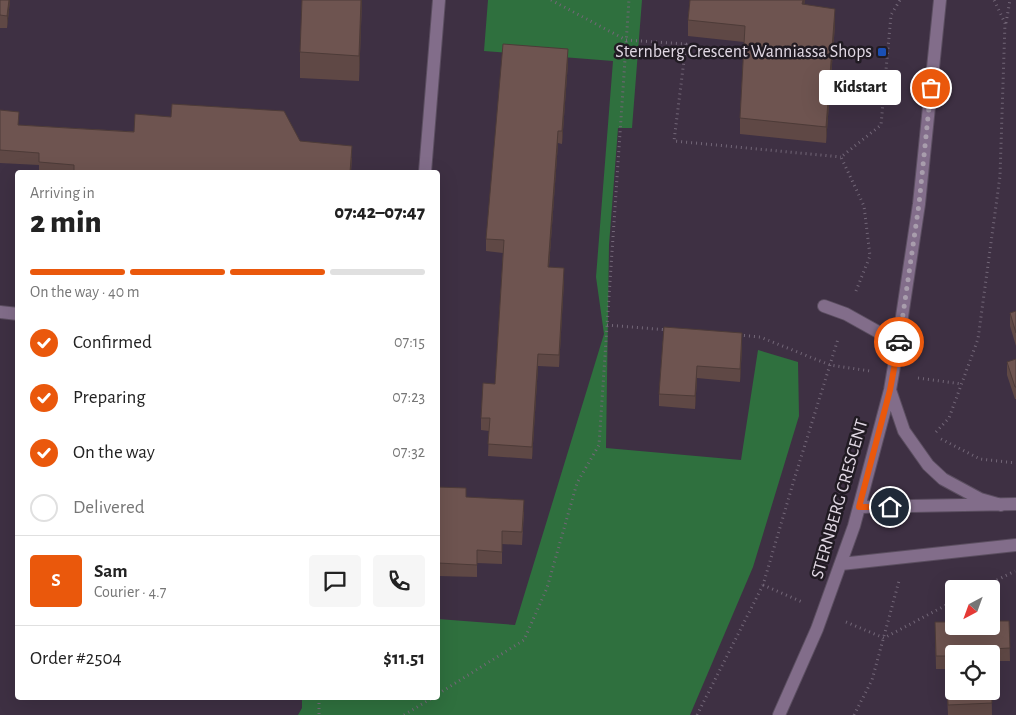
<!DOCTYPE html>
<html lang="en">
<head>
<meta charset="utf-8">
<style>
	:root { --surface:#fff; --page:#f6f6f6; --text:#222; --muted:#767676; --line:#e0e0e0; --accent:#ea580c }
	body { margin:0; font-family:"Alegreya Sans",sans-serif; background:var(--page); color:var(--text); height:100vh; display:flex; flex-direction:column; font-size:19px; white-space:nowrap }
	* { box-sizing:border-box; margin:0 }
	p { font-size:16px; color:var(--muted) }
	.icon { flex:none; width:28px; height:28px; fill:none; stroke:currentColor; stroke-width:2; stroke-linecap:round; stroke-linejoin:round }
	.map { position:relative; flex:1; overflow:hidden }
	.details { position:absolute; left:15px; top:170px; width:425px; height:530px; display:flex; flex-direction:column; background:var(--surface); border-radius:5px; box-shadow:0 5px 20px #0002 }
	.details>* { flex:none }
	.needle { width:32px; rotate:221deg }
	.controls { position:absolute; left:945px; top:580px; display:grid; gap:10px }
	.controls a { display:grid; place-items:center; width:55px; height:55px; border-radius:5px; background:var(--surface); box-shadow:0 5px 20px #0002; font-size:25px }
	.pin { position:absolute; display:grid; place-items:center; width:42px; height:42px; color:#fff; margin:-21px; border:2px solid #fff; border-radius:50%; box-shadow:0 1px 5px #0007 }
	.courier { position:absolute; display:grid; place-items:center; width:50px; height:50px; margin:-25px; border:4px solid #ea580c; border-radius:50%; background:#fff; color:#222; box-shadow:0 1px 6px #0007 }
	.bubble { position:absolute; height:35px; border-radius:5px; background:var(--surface); box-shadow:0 5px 20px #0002; font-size:16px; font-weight:800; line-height:35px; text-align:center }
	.head em { font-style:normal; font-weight:800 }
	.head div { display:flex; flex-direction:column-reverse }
	.head { display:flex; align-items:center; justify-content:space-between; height:85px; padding:0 15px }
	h1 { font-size:32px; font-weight:800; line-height:38px }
	.bar { display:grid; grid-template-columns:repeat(4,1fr); gap:8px 5px; align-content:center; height:60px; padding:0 15px }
	.bar i { height:6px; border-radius:4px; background:var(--line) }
	.bar .current { background:var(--accent) }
	.bar p { grid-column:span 4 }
	.line { display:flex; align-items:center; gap:12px; padding:0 15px; border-top:1px solid var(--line) }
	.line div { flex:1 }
	.round { display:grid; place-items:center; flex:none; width:52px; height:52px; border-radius:5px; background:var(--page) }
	ol { padding:0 15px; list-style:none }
	li { display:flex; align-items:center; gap:15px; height:55px }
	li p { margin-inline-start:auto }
	li .icon { padding:5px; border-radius:50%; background:var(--accent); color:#fff; stroke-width:4 }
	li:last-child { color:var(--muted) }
	li i { width:28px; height:28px; border:2px solid var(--line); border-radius:50% }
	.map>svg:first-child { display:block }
	.green { fill:#2f703e }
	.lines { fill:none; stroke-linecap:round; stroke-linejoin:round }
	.minor-casing { stroke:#5b4e60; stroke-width:14 }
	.path { stroke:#736778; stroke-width:3; stroke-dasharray:1 4; stroke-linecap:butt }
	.minor { stroke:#826d8a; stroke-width:12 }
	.wall { fill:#5f4845 }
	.shaded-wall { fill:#4d3b38 }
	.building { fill:#6e5450; stroke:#4d3b38 }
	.done { stroke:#a89dac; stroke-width:5; stroke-dasharray:0 9 }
	.route { stroke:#ea580c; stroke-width:6 }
	.transit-dot { fill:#1a4fb4; stroke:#211b23; stroke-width:2 }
	.labels { text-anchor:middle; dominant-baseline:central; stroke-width:5; stroke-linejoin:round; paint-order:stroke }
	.poi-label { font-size:18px; fill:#e1d8e4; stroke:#211b23; text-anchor:end }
	.street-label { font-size:18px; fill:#e1d8e4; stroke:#211b23 }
</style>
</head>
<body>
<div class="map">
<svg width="1016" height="715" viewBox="0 0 1016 715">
	<rect width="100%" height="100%" fill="#3e3043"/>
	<path class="green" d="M 488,0 L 642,0 L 632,128 L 618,128 L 609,245 L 606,448 L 741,460 L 758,350 L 798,362 L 799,416 L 753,567 L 690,715 L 298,715 L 302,708 L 302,698 L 438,698 L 438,619 L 515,625 L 604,334 L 596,277 L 613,61 L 484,51 Z"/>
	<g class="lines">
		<g class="minor-casing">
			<path id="minor" d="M 425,172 L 439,0
				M 824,306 L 846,314 L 898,343
				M 0,312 L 18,314
				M 890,390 L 904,431 L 928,465 L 943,479 L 980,499 L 1001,505
				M 859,507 L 1016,504
				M 841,564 L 1016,545
				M 779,715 L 817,629 L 854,526 L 890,390 L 898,343 L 919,204 L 940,0"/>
		</g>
		<path class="path" d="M 551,0 L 626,40 L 686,44 L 674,141 L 841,157
			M 1006,23 L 1010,0
			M 856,291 L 870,256 L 864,206 L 841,157 L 881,125 L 891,15 L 900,0
			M 607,325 L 668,330
			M 739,335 L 760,337 L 830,365 L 870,371
			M 918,378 L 962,384
			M 936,432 L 949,418 L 978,339 L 1000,176 L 1005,23 L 994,0
			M 941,439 L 980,459 L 1016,463
			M 763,585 L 802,602
			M 979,589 L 1015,571
			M 846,622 L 884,638 L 954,601
			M 438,694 L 524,640 L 547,588 L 577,483 L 599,445 L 629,0
			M 319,698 L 319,715
			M 404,715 L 432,698
			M 697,715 L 763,585 L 794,480 L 838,339
			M 854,715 L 872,680 L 899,581"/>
		<use href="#minor" class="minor"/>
	</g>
	<path class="wall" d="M 0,0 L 10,0 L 7,28 L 0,28 Z
		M 362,0 L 359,81 L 300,78 L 300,52 Z
		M 690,0 L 805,0 L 804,5 L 835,25 L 826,143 L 740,134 L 740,118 L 744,42 L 688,36 L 688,20 Z
		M 568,62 L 562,144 L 558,143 L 549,267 L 564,281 L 559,367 L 538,366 L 532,459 L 488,456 L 489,431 L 481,430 L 481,418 L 495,384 L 503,253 L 486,251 L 486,239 Z
		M 0,110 L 19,125 L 300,141 L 352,158 L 351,172 L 39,172 L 39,165 L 0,163 Z
		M 1016,311 L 1016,346 L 1010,326 L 1010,313 Z
		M 664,327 L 742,346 L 740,382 L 697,378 L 695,409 L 659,406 L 659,394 Z
		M 1016,359 L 1016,399 L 1015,399 L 1007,375 L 1007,362 Z
		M 438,487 L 466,497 L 524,512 L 522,545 L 502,544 L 502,564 L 477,563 L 477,577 L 438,576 Z
		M 1009,621 L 1010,661 L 991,661 L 992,715 L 948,715 L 946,669 L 936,669 L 935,622 Z"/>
	<path class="shaded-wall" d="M 9,0 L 10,0 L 7,28 L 7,16 Z
		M 361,0 L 362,0 L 359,81 L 359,56 Z
		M 803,0 L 805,0 L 802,20 L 802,4 Z
		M 835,9 L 835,25 L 826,143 L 826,127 Z
		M 568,49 L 568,62 L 562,144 L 562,131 Z
		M 558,131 L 558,143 L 548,280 L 548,267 Z
		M 352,146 L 351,172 L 350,172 Z
		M 564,268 L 564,281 L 559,367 L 559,355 Z
		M 742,333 L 742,346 L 740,382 L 740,369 Z
		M 538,354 L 538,366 L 532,459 L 532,447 Z
		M 697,366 L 697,378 L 695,409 L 695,396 Z"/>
	<path class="building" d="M 0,0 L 9,0 L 7,16 L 0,15 Z
		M 302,0 L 361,0 L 359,56 L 300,52 Z
		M 690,0 L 803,0 L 802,4 L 835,9 L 826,127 L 740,118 L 745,26 L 688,20 Z
		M 503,44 L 568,49 L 562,131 L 558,131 L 548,267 L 564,268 L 559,355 L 538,354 L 532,447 L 488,444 L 490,418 L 481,418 L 483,383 L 495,384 L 504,240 L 486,239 Z
		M 172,104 L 284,111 L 300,141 L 352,146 L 350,172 L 74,172 L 74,165 L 39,162 L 39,153 L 0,150 L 0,110 L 19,112 L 18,125 L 134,132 L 135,114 L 171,117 Z
		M 1016,311 L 1016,333 L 1010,313 Z
		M 664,327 L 742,333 L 740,369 L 697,366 L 695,396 L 659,394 Z
		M 1016,359 L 1016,387 L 1015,387 L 1007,362 Z
		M 438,487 L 466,488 L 466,497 L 524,500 L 522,532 L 502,531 L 502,552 L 477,550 L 477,565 L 438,563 L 439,527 L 438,527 Z
		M 991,621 L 1009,621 L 1010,648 L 991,649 L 991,654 L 954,654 L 954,691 L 991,691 L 991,664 L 992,703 L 948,705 L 946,656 L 936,656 L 935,622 L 954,622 L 954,626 L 991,626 Z"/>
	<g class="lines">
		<path class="done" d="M 899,342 L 919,204 L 931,88"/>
		<path class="route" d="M 890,507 L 859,507 L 890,390 L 899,342"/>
	</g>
	<rect class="transit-dot" x="877" y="47" width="10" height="10" rx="2.5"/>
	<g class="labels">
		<g class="poi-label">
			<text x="872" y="52">Sternberg Crescent Wanniassa Shops</text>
		</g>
		<g class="street-label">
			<text transform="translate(840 499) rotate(-74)">STERNBERG CRESCENT</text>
		</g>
	</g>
</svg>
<div class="controls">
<a><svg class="needle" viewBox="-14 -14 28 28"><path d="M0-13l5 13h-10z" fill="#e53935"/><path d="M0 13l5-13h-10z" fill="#767676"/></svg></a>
<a><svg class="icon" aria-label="locate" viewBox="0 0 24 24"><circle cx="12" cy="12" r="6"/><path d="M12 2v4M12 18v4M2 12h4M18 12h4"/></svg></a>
</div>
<div class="pin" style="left:931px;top:88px;background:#ea580c"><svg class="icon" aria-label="bag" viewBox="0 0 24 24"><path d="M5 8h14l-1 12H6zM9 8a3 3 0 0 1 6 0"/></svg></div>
<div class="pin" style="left:890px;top:507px;background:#1f2937"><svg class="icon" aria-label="home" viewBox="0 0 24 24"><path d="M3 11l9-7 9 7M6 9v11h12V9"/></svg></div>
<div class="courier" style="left:899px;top:342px"><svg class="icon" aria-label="car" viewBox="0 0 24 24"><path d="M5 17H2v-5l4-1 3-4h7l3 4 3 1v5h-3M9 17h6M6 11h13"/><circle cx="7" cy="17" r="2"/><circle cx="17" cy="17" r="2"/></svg></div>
<div class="bubble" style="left:819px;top:70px;width:82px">Kidstart</div>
<section class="details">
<div class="head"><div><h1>2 min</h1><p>Arriving in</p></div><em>07:42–07:47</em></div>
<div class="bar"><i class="current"></i><i class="current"></i><i class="current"></i><i></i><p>On the way · 40 m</p></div>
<ol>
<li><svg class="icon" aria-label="check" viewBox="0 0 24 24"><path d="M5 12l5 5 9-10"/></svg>Confirmed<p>07:15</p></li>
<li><svg class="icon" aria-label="check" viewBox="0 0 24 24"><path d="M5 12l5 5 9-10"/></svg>Preparing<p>07:23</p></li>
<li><svg class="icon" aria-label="check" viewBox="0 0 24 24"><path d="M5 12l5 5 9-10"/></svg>On the way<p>07:32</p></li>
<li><i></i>Delivered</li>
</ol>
<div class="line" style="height:90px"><b class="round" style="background:var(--accent);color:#fff">S</b><div><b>Sam</b><p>Courier · 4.7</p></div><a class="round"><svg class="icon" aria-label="chat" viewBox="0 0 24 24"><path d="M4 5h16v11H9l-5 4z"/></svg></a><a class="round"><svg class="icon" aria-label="phone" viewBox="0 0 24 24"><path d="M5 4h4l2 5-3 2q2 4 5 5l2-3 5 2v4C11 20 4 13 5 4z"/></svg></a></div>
<div class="line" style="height:65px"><div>Order #2504</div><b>$11.51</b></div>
</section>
</div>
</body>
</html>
